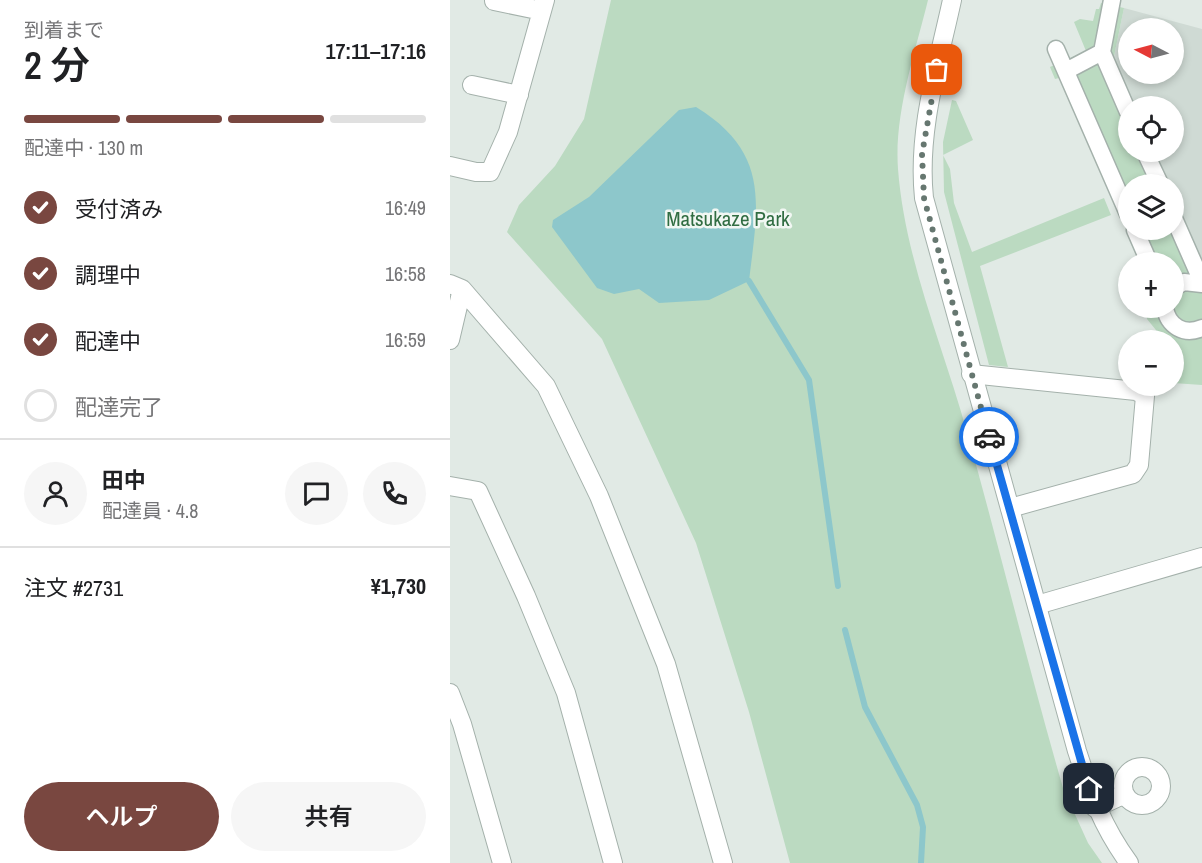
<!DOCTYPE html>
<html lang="ja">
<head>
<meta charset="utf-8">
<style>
	:root { --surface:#fff; --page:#f6f6f6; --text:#202124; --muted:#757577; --line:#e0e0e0; --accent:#794740 }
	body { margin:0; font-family:"Archivo Narrow","Noto Sans JP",sans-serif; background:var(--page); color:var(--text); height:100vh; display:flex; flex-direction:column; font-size:22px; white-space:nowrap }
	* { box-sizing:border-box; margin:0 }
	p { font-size:20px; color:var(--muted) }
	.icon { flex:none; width:33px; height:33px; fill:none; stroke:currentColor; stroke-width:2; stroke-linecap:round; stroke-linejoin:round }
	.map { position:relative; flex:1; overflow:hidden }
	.side { display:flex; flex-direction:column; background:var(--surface); width:450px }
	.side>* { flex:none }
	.needle { width:39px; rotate:276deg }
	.buttons { position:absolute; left:668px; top:18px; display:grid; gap:12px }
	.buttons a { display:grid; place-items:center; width:66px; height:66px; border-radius:50%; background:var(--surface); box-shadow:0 3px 9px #0003; font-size:30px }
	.pin { position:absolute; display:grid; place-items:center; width:51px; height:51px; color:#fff; margin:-26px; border-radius:12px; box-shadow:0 3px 9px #0006 }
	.courier { position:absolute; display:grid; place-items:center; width:60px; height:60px; margin:-30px; border:4px solid #1a73e8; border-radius:50%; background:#fff; color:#222; box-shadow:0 2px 8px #0007 }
	.head em { font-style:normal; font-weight:600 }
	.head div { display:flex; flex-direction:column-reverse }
	.head { display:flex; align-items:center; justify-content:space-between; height:102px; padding:0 24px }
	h1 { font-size:39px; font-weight:600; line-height:45px }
	.bar { display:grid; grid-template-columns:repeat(4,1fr); gap:9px 6px; align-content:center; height:72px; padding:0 24px }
	.bar i { height:8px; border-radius:4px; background:var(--line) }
	.bar .selected { background:var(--accent) }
	.bar p { grid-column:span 4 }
	.line { display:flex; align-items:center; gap:15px; padding:0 24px; border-top:2px solid var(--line) }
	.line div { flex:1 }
	.round { display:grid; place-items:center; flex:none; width:63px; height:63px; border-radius:32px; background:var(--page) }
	ol { padding:0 24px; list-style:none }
	li { display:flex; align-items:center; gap:18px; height:66px }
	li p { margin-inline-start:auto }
	li .icon { padding:6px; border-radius:50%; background:var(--accent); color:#fff; stroke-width:4 }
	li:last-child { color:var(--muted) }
	li i { width:33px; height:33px; border:3px solid var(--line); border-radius:50% }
	.button { display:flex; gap:12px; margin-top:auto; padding:12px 24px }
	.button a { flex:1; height:69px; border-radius:36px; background:var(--accent); color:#fff; font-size:24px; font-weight:600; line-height:69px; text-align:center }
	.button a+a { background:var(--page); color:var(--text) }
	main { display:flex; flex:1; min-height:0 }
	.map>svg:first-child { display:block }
	.built { fill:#cfdad4; fill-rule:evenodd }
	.green { fill:#bbdac1 }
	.water { fill:#8dc7cb }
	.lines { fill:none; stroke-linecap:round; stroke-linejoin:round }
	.stream { stroke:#8dc7cb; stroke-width:6 }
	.pedestrian-casing { stroke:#a4b1ab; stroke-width:19 }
	.minor-casing { stroke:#a4b1ab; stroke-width:20 }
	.tertiary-casing { stroke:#a4b1ab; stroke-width:20 }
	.pedestrian { stroke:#fff; stroke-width:16 }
	.minor { stroke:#fff; stroke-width:18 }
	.tertiary { stroke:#fff; stroke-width:18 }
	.done { stroke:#667770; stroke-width:6; stroke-dasharray:0 10.8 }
	.route { stroke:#1a73e8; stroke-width:8 }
	.labels { text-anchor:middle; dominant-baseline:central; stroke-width:5; stroke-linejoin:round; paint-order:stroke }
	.park-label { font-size:21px; fill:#306d42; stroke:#f1f7f3 }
</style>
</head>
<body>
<main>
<section class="side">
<div class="head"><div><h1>2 分</h1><p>到着まで</p></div><em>17:11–17:16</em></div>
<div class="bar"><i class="selected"></i><i class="selected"></i><i class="selected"></i><i></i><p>配達中 · 130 m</p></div>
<ol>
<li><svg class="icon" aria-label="check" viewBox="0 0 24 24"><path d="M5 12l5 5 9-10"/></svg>受付済み<p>16:49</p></li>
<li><svg class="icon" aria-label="check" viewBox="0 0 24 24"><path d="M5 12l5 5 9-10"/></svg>調理中<p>16:58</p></li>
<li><svg class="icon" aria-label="check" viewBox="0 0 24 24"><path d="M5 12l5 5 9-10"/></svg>配達中<p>16:59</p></li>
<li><i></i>配達完了</li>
</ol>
<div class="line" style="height:108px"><a class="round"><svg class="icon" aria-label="person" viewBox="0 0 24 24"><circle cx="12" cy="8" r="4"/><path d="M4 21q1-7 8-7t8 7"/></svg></a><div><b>田中</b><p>配達員 · 4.8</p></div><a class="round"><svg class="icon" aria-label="chat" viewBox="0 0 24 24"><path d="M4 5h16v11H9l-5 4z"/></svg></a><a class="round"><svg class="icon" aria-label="phone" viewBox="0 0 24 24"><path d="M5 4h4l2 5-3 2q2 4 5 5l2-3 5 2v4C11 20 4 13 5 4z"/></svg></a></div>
<div class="line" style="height:78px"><div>注文 #2731</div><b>¥1,730</b></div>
<div class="button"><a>ヘルプ</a><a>共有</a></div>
</section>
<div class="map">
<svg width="752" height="863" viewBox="0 0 752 863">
	<rect width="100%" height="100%" fill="#e1eae5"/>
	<path class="built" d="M 674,8 L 752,29 L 752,265 L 749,262 L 723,204 L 723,184 L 715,184 L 701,152 L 723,152 L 723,106 L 682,106 L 663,61 ZM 678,28 L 723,28 L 723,74 L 678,74 Z"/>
	<path class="green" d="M 161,0 L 478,0 C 465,53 444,114 448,169 C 455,260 493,346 517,432 C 550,550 579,670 613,788 L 638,843 L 652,863 L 340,863 L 299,712 L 246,543 L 152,339 L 57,232 L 69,205 L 105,166 L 134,119 Z
		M 651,3 L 674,8 L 663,61 L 678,106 L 678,152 L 701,152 L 715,184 L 678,184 L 678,223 L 613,77 L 605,79 L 600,67 L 636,51 L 624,22 L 630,19 L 643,21 L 646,9 L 649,9 Z
		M 502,100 L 506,101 L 523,140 L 493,155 L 500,169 L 504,203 L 522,252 L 654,198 L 661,215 L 530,266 L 558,367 L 539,365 L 494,192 L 493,142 Z
		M 723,204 L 748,262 L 752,265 L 752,385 L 723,383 L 723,340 L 714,340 L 697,319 L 696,308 L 723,308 L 723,262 L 695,262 L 681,230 L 723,230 Z"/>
	<path class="water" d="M 246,107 C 321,153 308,205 299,281 L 259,300 L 209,303 L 189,289 L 164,294 L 147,288 L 102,227 L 103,220 L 139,197 L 229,110 Z"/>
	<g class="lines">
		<path class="stream" d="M 299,281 L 359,380 L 388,586
			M 395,630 L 415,707 L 467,805 L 473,827 L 471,863"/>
		<g class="pedestrian-casing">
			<path id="pedestrian" d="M 662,0 L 652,52 L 678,112
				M 606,49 L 678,214
				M 616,71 L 652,52
				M 695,152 L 710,184
				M 723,216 L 752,282
				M 685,230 L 699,262
				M 723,288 L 734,282 L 752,284
				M 715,308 C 718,326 734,336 752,328"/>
		</g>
		<g class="minor-casing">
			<path id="minor" d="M 44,1 L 92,11
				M 22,85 L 69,95
				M 0,166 L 26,172 L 40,172 L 58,132 L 95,0
				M 0,284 L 12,289 L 96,386 L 149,496 L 216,664 L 273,863
				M 0,340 L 12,289
				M 521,374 L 686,391 L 695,396 L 689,465 L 683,474 L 560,508
				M 0,486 L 28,491 L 76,596 L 116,693 L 163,863
				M 587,605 L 752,557
				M 0,693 L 12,724 L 52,863
				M673 786a19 19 0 1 1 38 0a19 19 0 1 1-38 0Z
				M 645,808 L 675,794"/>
		</g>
		<g class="tertiary-casing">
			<path id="tertiary" d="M 502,0 C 488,65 467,131 474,198 L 627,751 C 641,794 652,826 679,863"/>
		</g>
		<use href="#pedestrian" class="pedestrian"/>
		<use href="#minor" class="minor"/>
		<use href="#tertiary" class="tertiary"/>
	</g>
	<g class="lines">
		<path class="done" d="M 487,70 L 472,154 L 474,198 L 539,437"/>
		<path class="route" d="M 539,437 L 639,789"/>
	</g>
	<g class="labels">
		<g class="park-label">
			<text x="278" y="218">Matsukaze Park</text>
		</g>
	</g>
</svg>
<div class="buttons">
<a><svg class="needle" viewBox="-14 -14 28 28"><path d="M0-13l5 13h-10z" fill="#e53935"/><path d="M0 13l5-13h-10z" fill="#757577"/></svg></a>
<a><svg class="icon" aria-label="locate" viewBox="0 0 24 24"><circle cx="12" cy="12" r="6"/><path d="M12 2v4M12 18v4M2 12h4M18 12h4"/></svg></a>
<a><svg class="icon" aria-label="layers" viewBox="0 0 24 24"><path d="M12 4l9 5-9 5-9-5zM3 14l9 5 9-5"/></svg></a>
<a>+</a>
<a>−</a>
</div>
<div class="pin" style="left:487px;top:70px;background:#ea580c"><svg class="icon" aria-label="bag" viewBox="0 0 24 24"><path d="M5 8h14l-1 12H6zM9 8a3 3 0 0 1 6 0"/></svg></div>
<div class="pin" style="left:639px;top:789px;background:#1f2937"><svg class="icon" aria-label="home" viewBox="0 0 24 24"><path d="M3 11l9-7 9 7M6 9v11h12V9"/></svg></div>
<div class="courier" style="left:539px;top:437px"><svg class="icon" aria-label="car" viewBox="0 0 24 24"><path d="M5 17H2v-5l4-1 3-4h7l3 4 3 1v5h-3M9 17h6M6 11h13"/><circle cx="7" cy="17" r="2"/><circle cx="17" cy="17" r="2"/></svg></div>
</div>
</main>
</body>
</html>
